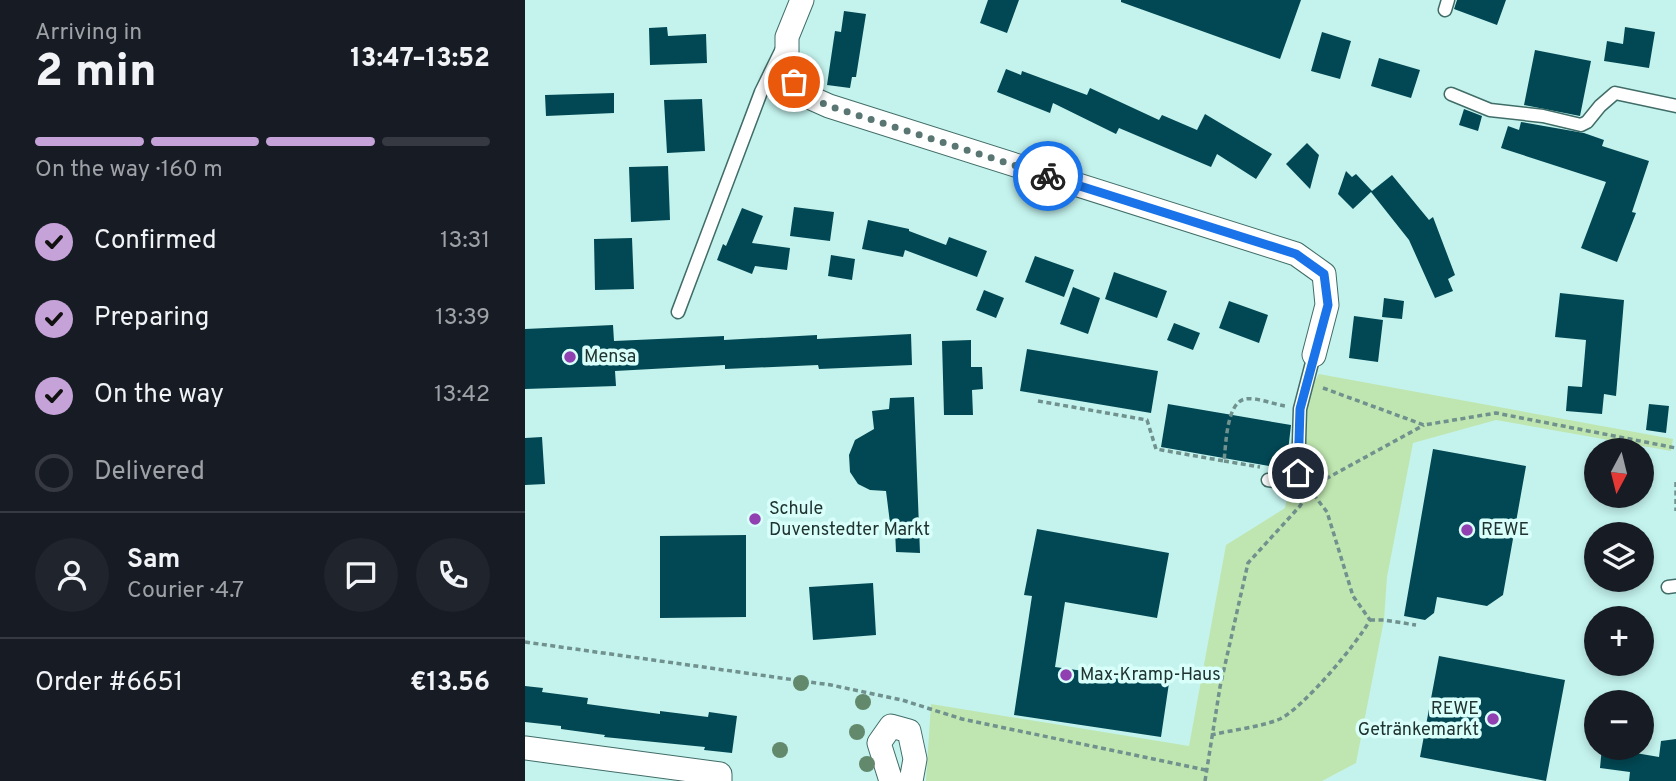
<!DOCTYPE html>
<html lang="en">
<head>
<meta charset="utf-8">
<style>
	:root { --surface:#171b24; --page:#20242c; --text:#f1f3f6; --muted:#9ea1a6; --line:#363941; --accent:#c5a2d7 }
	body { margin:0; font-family:Overpass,sans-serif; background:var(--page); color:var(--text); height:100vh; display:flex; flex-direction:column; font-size:26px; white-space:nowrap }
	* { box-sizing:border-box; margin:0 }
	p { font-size:23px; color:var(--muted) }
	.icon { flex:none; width:38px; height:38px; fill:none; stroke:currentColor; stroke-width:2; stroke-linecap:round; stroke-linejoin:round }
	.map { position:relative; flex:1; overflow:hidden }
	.drawer { display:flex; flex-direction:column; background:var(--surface); width:525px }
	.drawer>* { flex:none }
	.needle { width:46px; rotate:187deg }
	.fabs { position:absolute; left:1059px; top:438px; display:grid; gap:14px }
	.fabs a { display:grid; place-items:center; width:70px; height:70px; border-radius:50%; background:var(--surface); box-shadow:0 4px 10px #0003; font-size:35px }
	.pin { position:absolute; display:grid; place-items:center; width:60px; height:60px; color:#fff; margin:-30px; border:4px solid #fff; border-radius:50%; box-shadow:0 2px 7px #0007 }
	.courier { position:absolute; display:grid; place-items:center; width:70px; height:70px; margin:-35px; border:5px solid #1a73e8; border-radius:50%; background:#fff; color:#222; box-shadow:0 2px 9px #0007 }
	.overview em { font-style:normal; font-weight:800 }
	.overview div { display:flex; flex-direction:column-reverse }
	.overview { display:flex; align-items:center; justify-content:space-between; height:119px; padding:0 35px }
	h1 { font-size:46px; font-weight:800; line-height:52px }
	.bar { display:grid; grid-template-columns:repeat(4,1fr); gap:10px 7px; align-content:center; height:84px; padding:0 35px }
	.bar i { height:9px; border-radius:5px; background:var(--line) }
	.bar .on { background:var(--accent) }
	.bar p { grid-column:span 4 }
	.line { display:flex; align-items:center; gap:18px; padding:0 35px; border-top:2px solid var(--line) }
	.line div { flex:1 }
	.round { display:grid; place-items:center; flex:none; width:74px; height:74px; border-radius:37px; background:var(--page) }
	ol { padding:0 35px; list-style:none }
	li { display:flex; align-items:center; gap:21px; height:77px }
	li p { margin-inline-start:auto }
	li .icon { padding:7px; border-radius:50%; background:var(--accent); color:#111; stroke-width:4 }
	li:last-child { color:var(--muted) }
	li i { width:38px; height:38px; border:4px solid var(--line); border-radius:50% }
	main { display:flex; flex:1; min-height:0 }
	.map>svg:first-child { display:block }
	.green { fill:#bfe6b0 }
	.building { fill:#024854 }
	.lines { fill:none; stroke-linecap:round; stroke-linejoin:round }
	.lane-casing { stroke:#416d68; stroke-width:15 }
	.street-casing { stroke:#416d68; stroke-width:25 }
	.path { stroke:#70918d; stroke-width:3.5; stroke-dasharray:5 3.5; stroke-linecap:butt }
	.lane { stroke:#fff; stroke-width:12 }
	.street { stroke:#fff; stroke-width:23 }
	.tree { fill:#63896c }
	.done { stroke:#597673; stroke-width:7; stroke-dasharray:0 12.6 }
	.route { stroke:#1a73e8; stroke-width:9 }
	.poi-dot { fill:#9040b1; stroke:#d9fffa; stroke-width:2.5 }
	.labels { text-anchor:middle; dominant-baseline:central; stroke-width:7; stroke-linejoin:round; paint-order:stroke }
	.poi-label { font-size:18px; fill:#203331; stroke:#d9fffa; text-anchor:start }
</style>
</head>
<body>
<main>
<section class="drawer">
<div class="overview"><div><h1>2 min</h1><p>Arriving in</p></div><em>13:47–13:52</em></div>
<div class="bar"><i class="on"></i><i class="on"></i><i class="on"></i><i></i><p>On the way · 160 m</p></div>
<ol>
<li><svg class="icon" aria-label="check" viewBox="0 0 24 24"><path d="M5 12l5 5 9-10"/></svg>Confirmed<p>13:31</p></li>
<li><svg class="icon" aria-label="check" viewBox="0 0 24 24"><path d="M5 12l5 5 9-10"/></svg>Preparing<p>13:39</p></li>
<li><svg class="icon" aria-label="check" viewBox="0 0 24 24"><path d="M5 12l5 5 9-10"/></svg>On the way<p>13:42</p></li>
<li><i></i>Delivered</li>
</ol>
<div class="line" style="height:126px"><a class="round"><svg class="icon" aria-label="person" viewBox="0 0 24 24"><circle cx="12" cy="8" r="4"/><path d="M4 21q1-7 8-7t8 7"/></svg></a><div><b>Sam</b><p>Courier · 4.7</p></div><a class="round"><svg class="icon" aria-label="chat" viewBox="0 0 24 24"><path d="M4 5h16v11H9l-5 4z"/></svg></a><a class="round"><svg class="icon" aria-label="phone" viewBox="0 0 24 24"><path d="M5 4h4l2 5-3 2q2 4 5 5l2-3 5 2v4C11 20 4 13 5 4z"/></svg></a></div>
<div class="line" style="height:91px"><div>Order #6651</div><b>€13.56</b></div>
</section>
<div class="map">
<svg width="1151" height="781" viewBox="0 0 1151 781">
	<rect width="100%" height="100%" fill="#c4f3ee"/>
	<path class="green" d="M 794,374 L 1148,439 L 1146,451 L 971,420 L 888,443 L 862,577 L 859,620 L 831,763 L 797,781 L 401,781 L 406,704 L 664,746 L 701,545 L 760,508 L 785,389 Z"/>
	<path class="building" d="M 463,0 L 494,0 L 482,33 L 455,23 Z
		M 596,0 L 776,0 L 755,59 L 596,2 Z
		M 932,0 L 981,0 L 972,25 L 929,9 Z
		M 319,11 L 341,14 L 331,77 L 327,77 L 325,88 L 302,85 L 310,31 L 316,32 Z
		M 142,27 L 143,36 L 181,34 L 182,63 L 125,65 L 124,28 Z
		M 1100,27 L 1130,32 L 1124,68 L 1079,61 L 1082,41 L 1098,44 Z
		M 797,32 L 826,41 L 815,79 L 786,71 Z
		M 1010,50 L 1066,61 L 1055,116 L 999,105 Z
		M 854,58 L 895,70 L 886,98 L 846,86 Z
		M 481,69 L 496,75 L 497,71 L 562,95 L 565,88 L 634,120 L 637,115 L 672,130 L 680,114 L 747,154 L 731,179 L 692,154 L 686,167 L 594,128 L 591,134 L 528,103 L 525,113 L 472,92 Z
		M 89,93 L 89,113 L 21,116 L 20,95 Z
		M 177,99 L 180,151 L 142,153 L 139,100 Z
		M 939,109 L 957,116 L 953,131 L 934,125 Z
		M 996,122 L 1059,133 L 1079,140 L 1077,146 L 1124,161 L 1107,212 L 1111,213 L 1092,262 L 1056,248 L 1081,182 L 976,148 L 983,126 L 994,130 Z
		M 782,143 L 794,155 L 785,189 L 761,164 Z
		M 143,166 L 145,220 L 106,222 L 104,167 Z
		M 821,171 L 827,177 L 831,174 L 847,191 L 867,175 L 904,220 L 908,217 L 930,275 L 923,279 L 928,291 L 910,298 L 884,240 L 846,192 L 828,209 L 813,194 Z
		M 269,207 L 309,212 L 305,241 L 265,236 Z
		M 217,208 L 238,216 L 227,243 L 265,248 L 262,270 L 230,266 L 227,274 L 192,260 L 198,244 L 201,246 Z
		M 343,220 L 384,229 L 384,231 L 421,245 L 424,237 L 462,251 L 452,277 L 380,250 L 378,257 L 337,249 Z
		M 107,238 L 109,289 L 70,290 L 69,239 Z
		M 306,255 L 330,259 L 327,280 L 303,276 Z
		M 510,256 L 549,270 L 539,297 L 500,282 Z
		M 589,272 L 642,291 L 632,318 L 580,299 Z
		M 548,287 L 575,298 L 563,334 L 535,324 Z
		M 459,290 L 479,298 L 471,318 L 451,310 Z
		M 1035,293 L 1099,300 L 1091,396 L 1079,394 L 1077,414 L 1041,411 L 1043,386 L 1057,387 L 1061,340 L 1030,337 Z
		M 859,298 L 879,301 L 877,319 L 857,317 Z
		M 704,301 L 743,315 L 734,343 L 694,328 Z
		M 829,316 L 858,320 L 853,362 L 824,358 Z
		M 649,323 L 675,333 L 668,350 L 642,340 Z
		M 88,325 L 89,341 L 199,336 L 199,340 L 292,335 L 292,339 L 386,334 L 387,365 L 294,369 L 293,365 L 200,369 L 200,365 L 90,371 L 91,386 L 0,389 L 0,329 Z
		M 446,340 L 446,367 L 457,367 L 458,389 L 447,390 L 448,415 L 419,415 L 417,341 Z
		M 502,349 L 633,371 L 626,413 L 495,391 Z
		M 389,397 L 395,553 L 371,552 L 370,530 L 366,531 L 361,491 L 345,490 L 333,484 L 325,472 L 324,455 L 330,440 L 349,429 L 347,411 L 364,409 L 365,398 Z
		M 643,404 L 766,425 L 761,469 L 636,447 Z
		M 1124,404 L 1144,406 L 1141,433 L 1121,430 Z
		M 17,437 L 20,484 L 0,485 L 0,438 Z
		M 908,449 L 1001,466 L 978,595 L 962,606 L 912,597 L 909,613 L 900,620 L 879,616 Z
		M 512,529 L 644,553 L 632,618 L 540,602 L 530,667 L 644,683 L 636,737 L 489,715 L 507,596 L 499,595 Z
		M 221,535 L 221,617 L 135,618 L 135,536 Z
		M 348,583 L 351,635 L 288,640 L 284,587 Z
		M 914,656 L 1040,680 L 1021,781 L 895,757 Z
		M 0,686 L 18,688 L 17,692 L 63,698 L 62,704 L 135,714 L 135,711 L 183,717 L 184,712 L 212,716 L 207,753 L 179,750 L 180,747 L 79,737 L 80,735 L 36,729 L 36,726 L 0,722 Z
		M 1151,739 L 1151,781 L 1104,781 L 1105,772 L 1075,768 L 1077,747 L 1093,747 L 1093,750 L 1134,757 L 1136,741 Z"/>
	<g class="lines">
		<g class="lane-casing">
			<path id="lane" d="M 920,10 L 923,0
				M 926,94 L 965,110 L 1018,116 L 1056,125 L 1062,122 L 1075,106 L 1090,93 L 1151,106
				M 153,312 L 236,92 L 257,49
				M 743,480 L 762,483 L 773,473 L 775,409 L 789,355
				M 1143,587 L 1151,586"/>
		</g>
		<g class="street-casing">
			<path id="street" d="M 277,0 L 262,37 L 262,69 L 277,94 L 304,106 L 771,254 L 799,274 L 802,305 L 789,355
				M 0,748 L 195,774 L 195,781
				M 366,781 L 354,743 L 366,726 L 384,731 L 390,759 L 386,781"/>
		</g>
		<path class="path" d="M 798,388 L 899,425 L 971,413 L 1151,448
			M 513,401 L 622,420 L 631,449 L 699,461 C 701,446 701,403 720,399 C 731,397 748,404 760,406
			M 699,461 L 735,467
			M 1151,482 L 1151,511
			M 786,487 L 899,425
			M 845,620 L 859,620 L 891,625
			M 0,642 L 306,685 L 377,700 L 437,719 L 681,770
			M 686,735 C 707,730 736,727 755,719 C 779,707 831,645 845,620 L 828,596 L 802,512 L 785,490
			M 680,781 L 695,687 L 723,563 L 775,506 L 785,490 L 786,482"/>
		<use href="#lane" class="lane"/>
		<use href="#street" class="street"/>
	</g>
	<g class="tree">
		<circle cx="276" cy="683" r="8"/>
		<circle cx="338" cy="702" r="8"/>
		<circle cx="332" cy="732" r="8"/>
		<circle cx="255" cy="750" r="8"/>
		<circle cx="342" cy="764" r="8"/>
	</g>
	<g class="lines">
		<path class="done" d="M 269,82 L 277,94 L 304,106 L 523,176"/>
		<path class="route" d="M 523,176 L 771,254 L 799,274 L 803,305 L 775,409 L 773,473"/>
	</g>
	<g class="poi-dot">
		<circle cx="45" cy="357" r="7"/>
		<circle cx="230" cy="519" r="7"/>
		<circle cx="942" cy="530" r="7"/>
		<circle cx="541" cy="675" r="7"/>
		<circle cx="968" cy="719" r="7"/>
	</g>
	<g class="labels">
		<g class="poi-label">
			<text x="59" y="357">Mensa</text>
			<text x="244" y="509">Schule<tspan x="244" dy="21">Duvenstedter Markt</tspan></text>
			<text x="956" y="530">REWE</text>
			<text x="555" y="675">Max-Kramp-Haus</text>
			<text x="954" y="709" text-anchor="end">REWE<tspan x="954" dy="21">Getränkemarkt</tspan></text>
		</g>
	</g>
</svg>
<div class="fabs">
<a><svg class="needle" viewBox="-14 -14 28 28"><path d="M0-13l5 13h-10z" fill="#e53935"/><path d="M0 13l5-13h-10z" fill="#9ea1a6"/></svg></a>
<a><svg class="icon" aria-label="layers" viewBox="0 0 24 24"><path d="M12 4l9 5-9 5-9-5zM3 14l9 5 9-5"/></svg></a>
<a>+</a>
<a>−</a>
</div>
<div class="pin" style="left:269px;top:82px;background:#ea580c"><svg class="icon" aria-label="bag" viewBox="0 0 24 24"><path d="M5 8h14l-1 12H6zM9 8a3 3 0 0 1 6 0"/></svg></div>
<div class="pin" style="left:773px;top:473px;background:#1f2937"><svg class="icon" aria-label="home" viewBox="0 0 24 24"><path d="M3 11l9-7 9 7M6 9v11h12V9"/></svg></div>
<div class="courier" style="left:523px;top:176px"><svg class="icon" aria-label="bike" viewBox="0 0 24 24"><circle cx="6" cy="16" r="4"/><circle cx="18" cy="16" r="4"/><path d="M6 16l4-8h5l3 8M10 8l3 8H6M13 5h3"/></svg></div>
</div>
</main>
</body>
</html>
